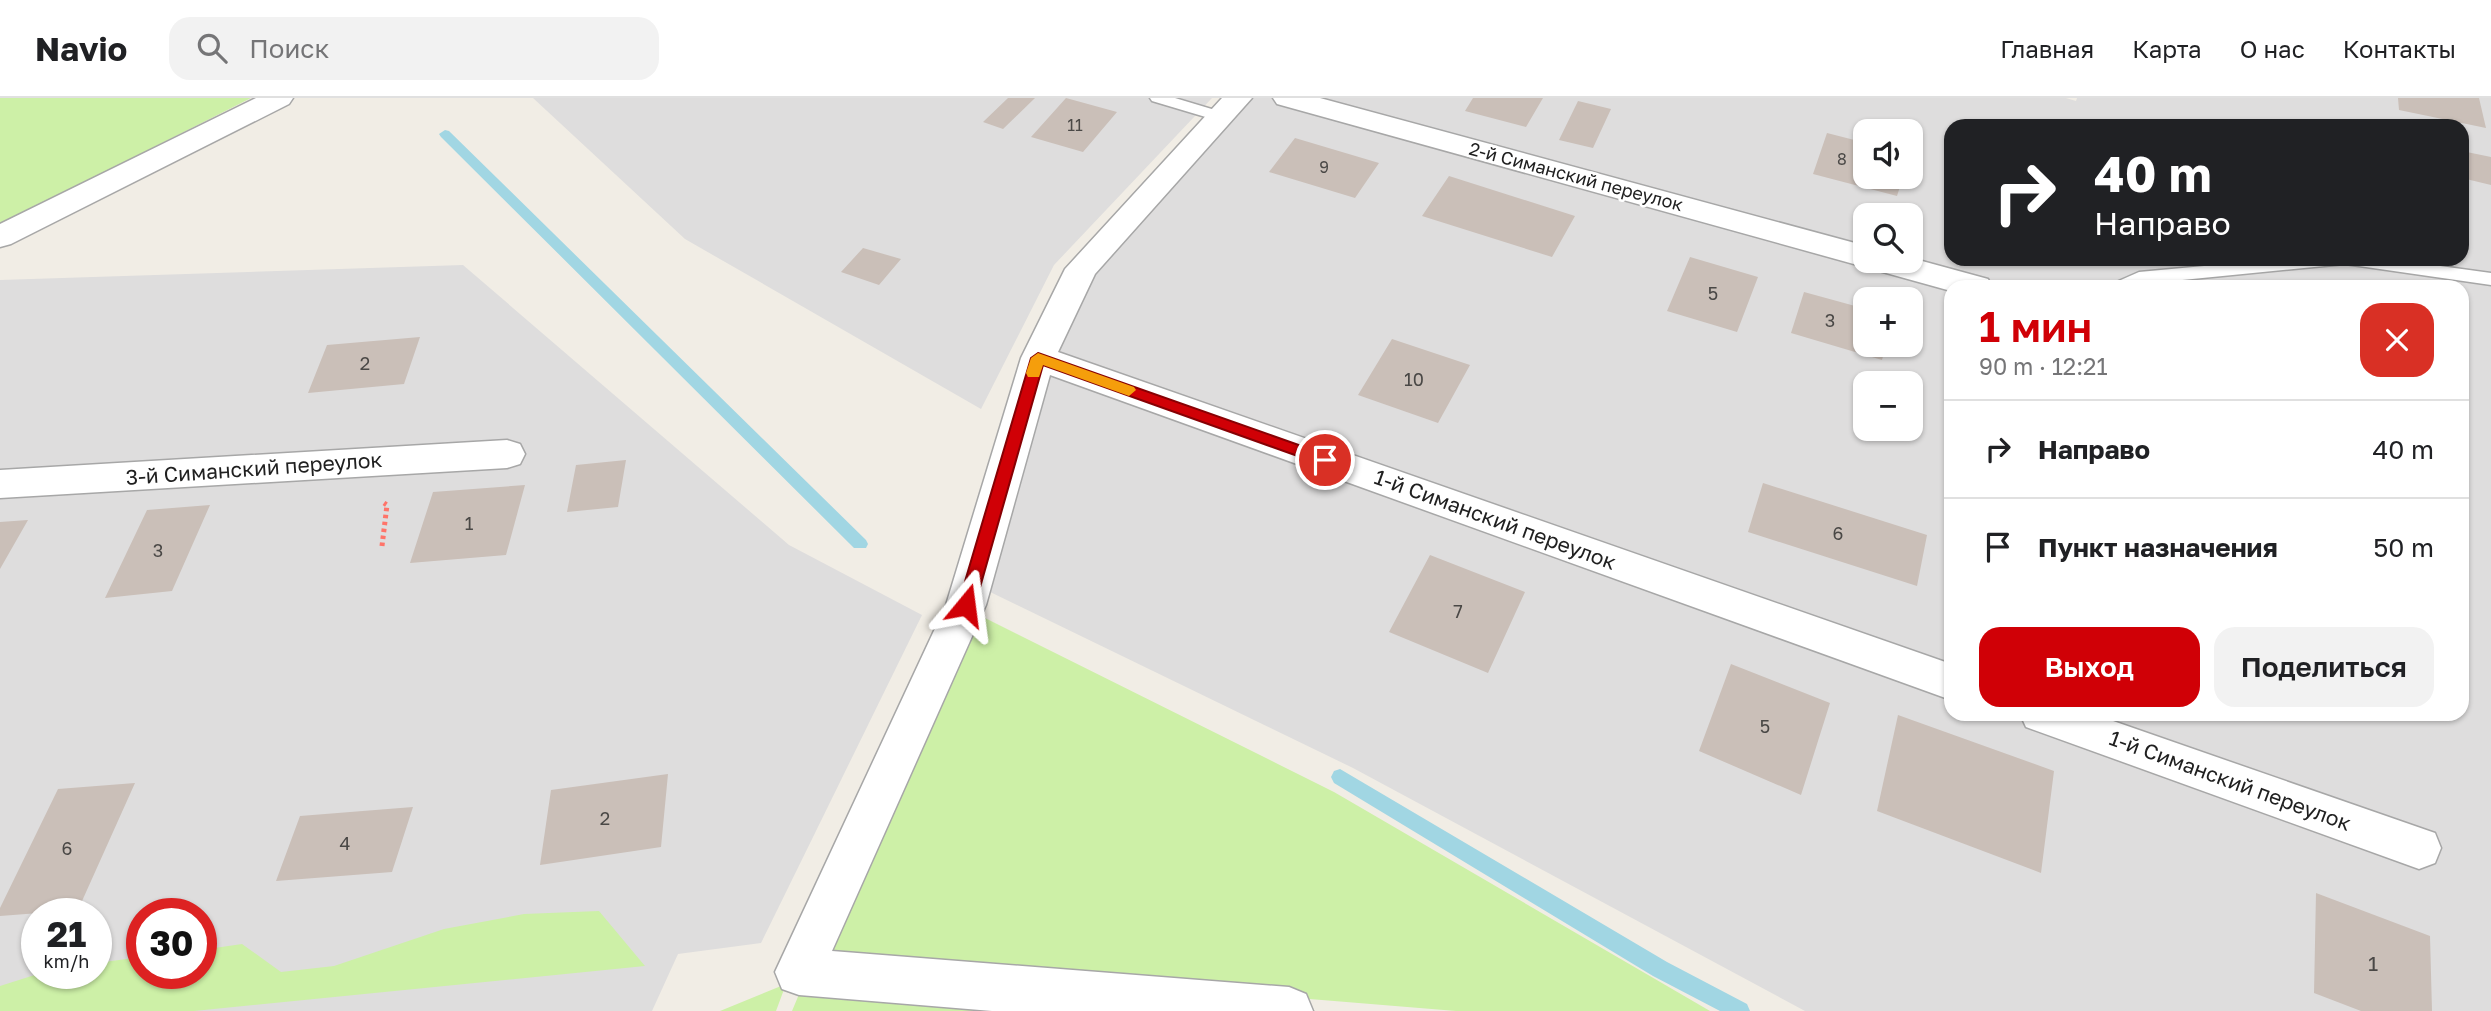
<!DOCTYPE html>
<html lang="ru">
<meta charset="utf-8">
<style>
:root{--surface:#fff;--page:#f2f2f2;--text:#202124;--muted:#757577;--line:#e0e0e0;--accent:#d00006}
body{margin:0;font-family:"Golos Text",sans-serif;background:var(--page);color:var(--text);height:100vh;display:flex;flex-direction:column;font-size:26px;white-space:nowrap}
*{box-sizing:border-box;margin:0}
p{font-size:23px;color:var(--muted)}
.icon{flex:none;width:38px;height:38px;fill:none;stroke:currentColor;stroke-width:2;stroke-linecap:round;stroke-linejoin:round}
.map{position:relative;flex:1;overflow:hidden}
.drawer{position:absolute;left:1944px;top:182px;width:525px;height:441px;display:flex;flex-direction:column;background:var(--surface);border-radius:21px;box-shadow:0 2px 5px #0004}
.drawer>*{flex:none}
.top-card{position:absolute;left:1944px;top:21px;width:525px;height:147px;border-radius:21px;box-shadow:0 2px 5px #0004;background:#202124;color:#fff;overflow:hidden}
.tools{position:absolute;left:1853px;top:21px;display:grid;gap:14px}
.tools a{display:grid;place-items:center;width:70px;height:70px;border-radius:14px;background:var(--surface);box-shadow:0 2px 5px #0004;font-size:35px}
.speed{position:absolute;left:21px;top:800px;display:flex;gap:14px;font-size:35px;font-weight:700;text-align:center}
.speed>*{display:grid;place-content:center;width:91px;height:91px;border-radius:50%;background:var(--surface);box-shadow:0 2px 5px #0004;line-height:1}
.speed small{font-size:18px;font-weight:400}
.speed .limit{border:10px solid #d22;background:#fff;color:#111}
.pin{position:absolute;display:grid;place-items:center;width:60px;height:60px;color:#fff;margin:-30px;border:4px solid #fff;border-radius:50%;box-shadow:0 2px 7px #0007}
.me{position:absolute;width:77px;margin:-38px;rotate:16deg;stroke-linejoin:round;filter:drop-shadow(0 0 5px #0008)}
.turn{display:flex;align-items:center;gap:24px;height:147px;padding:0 35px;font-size:32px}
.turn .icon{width:91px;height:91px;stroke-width:2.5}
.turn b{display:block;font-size:49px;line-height:60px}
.round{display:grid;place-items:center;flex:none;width:74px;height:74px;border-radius:21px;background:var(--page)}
.headline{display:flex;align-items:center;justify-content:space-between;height:119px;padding:0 35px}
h1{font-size:42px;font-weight:600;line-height:52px;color:var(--accent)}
.cta{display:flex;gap:14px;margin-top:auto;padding:14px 35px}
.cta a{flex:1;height:80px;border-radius:21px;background:var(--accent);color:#fff;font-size:28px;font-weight:600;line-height:80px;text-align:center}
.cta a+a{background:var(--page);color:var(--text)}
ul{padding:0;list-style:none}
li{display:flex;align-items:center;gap:21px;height:98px;padding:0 35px;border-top:2px solid var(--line)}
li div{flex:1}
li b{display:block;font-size:26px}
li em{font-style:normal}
header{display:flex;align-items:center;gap:42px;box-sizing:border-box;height:98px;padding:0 35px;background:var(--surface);border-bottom:2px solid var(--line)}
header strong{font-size:33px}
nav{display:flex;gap:38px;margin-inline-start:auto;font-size:24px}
.search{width:490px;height:63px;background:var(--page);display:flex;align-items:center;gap:18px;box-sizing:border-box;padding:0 24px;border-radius:21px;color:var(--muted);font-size:26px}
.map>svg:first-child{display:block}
</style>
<header>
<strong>Navio</strong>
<div class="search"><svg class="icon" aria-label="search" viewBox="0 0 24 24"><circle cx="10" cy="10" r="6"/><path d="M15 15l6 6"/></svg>Поиск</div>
<nav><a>Главная</a><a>Карта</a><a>О нас</a><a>Контакты</a></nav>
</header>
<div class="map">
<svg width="2491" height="913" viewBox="0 0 2491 913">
<rect width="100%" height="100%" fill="#f1ede5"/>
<path fill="#dedddd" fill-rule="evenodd" d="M533 0H1212L1054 167 981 311 685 141Z
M1249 0H2066L2076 3 2077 0H2491V913H1805L1353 670 986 492 1050 255 1093 172ZM1951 28H2462V161H1951ZM1866 33H1911V79H1866ZM1866 117H1911V163H1866ZM1951 189H2462V616H1951ZM1866 201H1911V247H1866ZM1866 285H1911V331H1866Z
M463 167 789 447 922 517 761 845 678 856 652 913H0V182ZM37 816H96V875H37ZM142 816H201V875H142Z"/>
<path fill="#cdf0a7" d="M0 0H251L0 127Z
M977 516 1334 694 1710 913H1456L820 861Z
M599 813 645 868 194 913H0V888L41 875H96V865L142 859V875H201V852L242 846 281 874 334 868 444 831 524 816Z
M805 882 1170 913H792Z
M786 886 776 913H720Z"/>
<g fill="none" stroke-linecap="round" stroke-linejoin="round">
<path fill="#a1d6e3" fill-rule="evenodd" d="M445 32 449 33 866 442 868 446 866 450H854L441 39 439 36Z
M1340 671 1667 864 1747 906 1750 913H1720L1653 878 1334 685 1331 679 1334 673Z"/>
</g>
<path fill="#cabfb8" d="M1008 0H1035L1003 31 983 24Z
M1066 0 1117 14 1083 54 1031 39Z
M1473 0H1543L1526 29 1465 13Z
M2398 0H2479L2486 30 2399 12Z
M1578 3 1611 11 1593 50 1559 42Z
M1827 35 1866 45V79H1903L1897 98 1813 76Z
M1295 40 1379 65 1355 100 1269 74Z
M2462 53 2491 59V87L2462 80Z
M1449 78 1575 118 1552 159 1422 118Z
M863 150 901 161 879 187 841 174Z
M1690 159 1758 179 1737 234 1667 213Z
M1804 194 1866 211V247H1886L1882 262 1791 235Z
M420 239 404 286 308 295 327 247Z
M1392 241 1470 267 1438 325 1358 297Z
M626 362 618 409 567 414 576 367Z
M1763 385 1927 437 1917 488 1748 434Z
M525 387 506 457 410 465 433 394Z
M210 407 172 493 105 500 147 412Z
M28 422 0 471V424Z
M1430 457 1525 494 1488 575 1389 534Z
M1731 566 1830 605 1801 697 1699 653Z
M1898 617 2054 673 2041 775 1877 713Z
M668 676 661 749 540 767 551 692Z
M135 685 78 812 0 818V810L58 691Z
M413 709 392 774 276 783 300 718Z
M2316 795 2430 838 2432 913H2361L2314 895Z"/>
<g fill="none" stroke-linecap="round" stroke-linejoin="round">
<g stroke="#a7a7a7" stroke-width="3">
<path id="lane" d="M1150 0H1175L1225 15 1227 18 1219 23 1152 3Z
M2280 161H2389L2491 175V187L2345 166 2142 186 2135 189H2111L2114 185 2139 174Z"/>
</g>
<g stroke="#a7a7a7" stroke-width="3">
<path id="street" d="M256 0H293L289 6 11 146 0 149V126Z
M1222 0H1252L1095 176 1058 254 1951 566V602L1050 277 986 507 832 853 1289 889 1306 896 1313 913H992L799 897 782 891 775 874 946 507 1021 260 1065 171Z
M1273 0H1320L1866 148V163H1911V160L1988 181 1992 189H1951V193L1277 6Z
M507 342 520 346 525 356 520 366 507 370 0 400V372Z
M2020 616H2093L2435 735 2441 750 2435 765 2419 771 2026 629Z"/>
</g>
<path stroke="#ff7469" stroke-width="5" stroke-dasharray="3.5 3.5" stroke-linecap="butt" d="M382 448 387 407 384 405"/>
<use href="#lane" fill="#fff" fill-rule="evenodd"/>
<use href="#street" fill="#fff" fill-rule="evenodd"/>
</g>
<path fill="#d00006" stroke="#870004" stroke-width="2" d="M1038 255 1330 358 1332 362 1330 366H1320L1043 267 975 507 972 512H961L958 507 1031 260Z"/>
<path fill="#f59e0b" d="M1038 255 1134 289 1136 292 1129 298 1043 267 1039 279H1028L1026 275 1031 260Z"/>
<g text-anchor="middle" stroke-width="5" stroke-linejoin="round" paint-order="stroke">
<g font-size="16" fill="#4a4846">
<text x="1075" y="33">11</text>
<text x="1842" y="67">8</text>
<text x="1324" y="75">9</text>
</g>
<g font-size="18" fill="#202020" stroke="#fff">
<text transform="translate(1576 79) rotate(15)" y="6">2-й Симанский переулок</text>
</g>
<g font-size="18" fill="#4a4846">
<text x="1713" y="202">5</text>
<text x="1830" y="229">3</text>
<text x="365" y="272">2</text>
<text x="1414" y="288">10</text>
<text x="469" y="432">1</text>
<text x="1838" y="442">6</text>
<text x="158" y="459">3</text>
<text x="1458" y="520">7</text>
<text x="1765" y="635">5</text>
<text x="605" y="727">2</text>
<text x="345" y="752">4</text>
<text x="67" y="757">6</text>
</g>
<g font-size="21" fill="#202020" stroke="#fff">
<text transform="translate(254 371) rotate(-4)" y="7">3-й Симанский переулок</text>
<text transform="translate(1495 422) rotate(20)" y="7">1-й Симанский переулок</text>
<text transform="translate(2230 683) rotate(20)" y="7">1-й Симанский переулок</text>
</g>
<g font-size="21" fill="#4a4846">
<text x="2373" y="873">1</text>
</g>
</g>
</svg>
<div class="tools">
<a><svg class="icon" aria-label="sound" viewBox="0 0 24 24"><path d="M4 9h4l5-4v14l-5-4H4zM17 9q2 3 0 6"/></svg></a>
<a><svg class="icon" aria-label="search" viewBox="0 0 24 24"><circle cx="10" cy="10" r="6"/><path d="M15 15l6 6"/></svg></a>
<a>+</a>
<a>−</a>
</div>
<div class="speed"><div>21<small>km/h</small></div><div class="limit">30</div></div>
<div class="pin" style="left:1325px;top:362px;background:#d93025"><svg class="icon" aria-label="arrive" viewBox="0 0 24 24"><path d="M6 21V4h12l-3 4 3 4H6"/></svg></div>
<svg class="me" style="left:966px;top:507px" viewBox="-20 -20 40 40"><path d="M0-17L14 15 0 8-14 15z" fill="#d00006" stroke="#fff" stroke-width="4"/></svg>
<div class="top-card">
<div class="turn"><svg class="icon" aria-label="right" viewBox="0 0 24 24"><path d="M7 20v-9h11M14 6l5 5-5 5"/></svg><div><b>40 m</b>Направо</div></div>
</div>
<section class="drawer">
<div class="headline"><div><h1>1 мин</h1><p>90 m · 12:21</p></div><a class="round" style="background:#d93025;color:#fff"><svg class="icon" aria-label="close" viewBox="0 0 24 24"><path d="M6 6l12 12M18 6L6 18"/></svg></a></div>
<ul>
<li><svg class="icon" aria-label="right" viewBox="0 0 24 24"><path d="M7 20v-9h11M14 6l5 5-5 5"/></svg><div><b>Направо</b></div><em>40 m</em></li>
<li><svg class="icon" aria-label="arrive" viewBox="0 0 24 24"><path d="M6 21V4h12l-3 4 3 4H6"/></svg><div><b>Пункт назначения</b></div><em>50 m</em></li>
</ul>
<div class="cta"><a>Выход</a><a>Поделиться</a></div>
</section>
</div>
